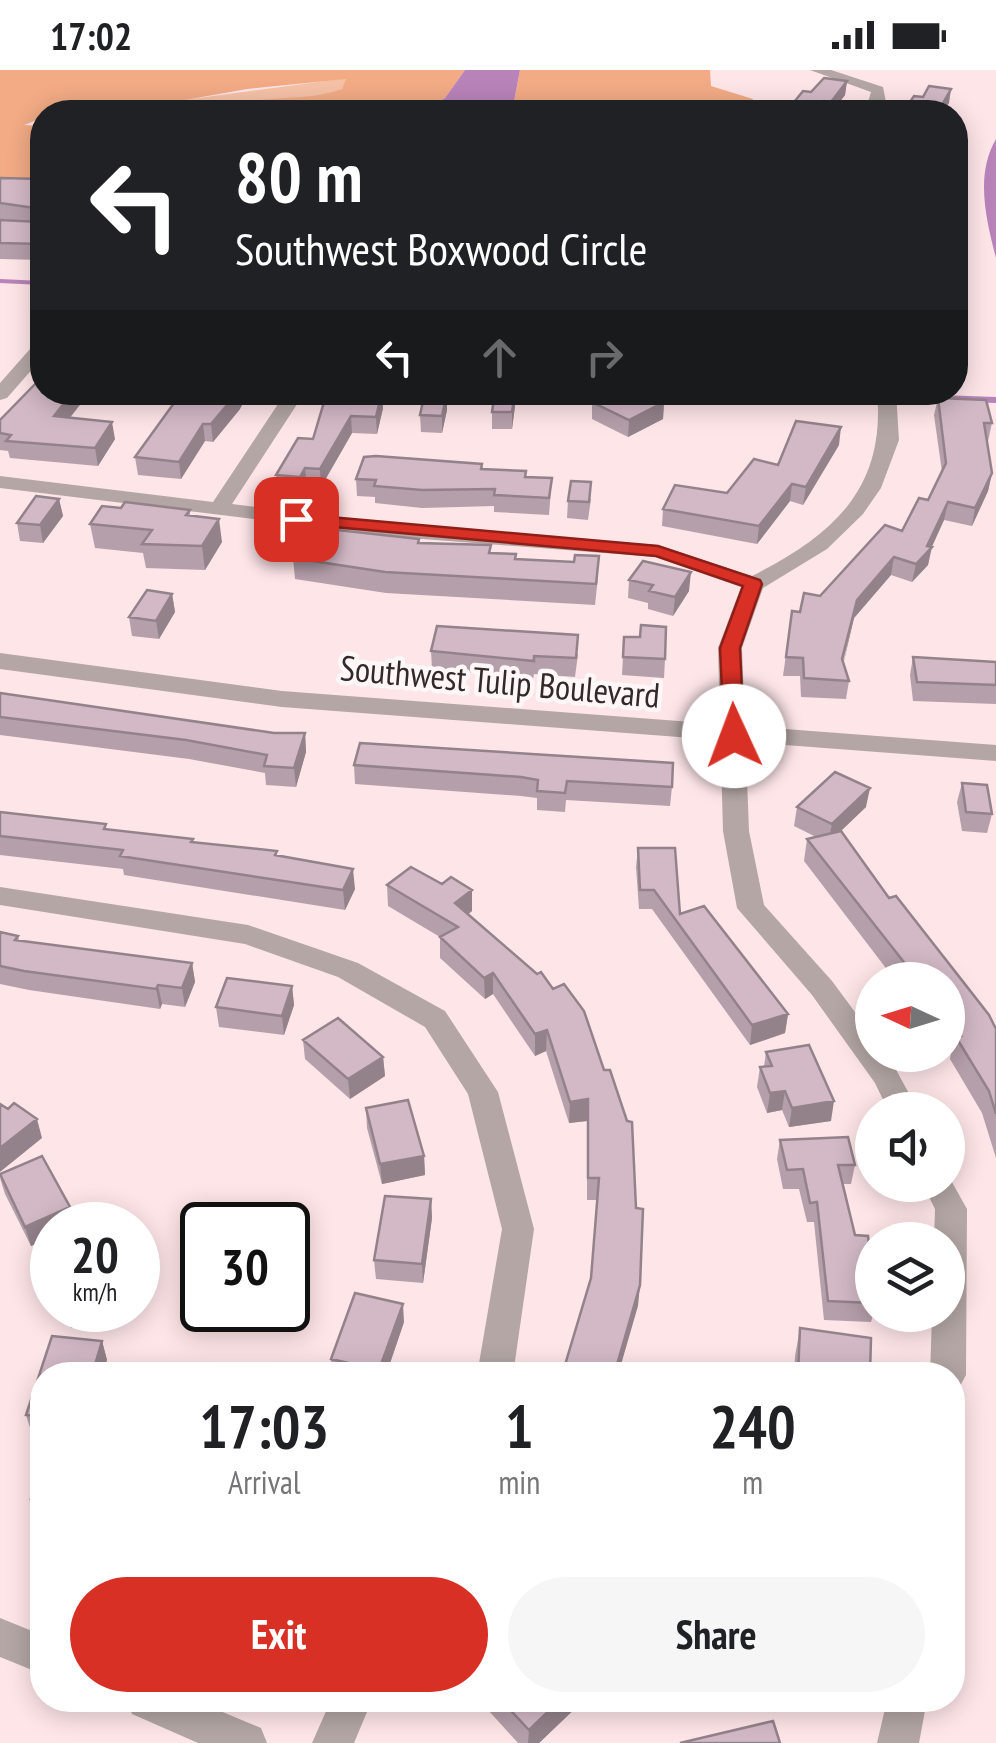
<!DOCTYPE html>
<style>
:root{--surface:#fff;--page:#f6f6f6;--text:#202124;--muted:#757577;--accent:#d93025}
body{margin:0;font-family:"PT Sans Narrow",sans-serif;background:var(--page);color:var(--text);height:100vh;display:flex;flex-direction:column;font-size:38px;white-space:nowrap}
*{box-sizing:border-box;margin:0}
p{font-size:32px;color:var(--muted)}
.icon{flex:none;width:55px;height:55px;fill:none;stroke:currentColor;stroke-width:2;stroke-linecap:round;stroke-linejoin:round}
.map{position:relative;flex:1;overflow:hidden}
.sheet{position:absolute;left:30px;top:1292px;width:935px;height:350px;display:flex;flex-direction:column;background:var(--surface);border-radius:40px;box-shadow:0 5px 25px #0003}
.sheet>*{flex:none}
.guide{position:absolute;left:30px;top:30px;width:938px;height:305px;border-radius:40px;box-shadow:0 5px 25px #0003;background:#202124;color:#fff;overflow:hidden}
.needle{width:65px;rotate:274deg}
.tools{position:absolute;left:855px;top:892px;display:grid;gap:20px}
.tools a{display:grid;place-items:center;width:110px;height:110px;border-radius:50%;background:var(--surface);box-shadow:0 5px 25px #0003;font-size:50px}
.speed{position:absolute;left:30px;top:1132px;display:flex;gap:20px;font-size:50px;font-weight:700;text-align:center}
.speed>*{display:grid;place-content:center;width:130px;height:130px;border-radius:50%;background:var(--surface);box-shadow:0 5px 25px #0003;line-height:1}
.speed small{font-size:25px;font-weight:400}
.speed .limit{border:5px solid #111;border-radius:15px;background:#fff;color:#111}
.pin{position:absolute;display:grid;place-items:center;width:85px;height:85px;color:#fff;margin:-42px;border-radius:20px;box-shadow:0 5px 15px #0006}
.me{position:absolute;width:110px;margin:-55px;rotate:358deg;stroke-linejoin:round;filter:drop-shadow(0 0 8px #0008)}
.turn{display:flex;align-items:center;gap:35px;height:210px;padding:0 40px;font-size:45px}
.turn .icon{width:130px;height:130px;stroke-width:2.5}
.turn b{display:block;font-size:70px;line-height:85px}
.lanes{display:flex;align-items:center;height:95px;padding:0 40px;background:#0003;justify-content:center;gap:50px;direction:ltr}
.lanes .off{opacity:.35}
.eta{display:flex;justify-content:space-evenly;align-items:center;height:170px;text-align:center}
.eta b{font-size:60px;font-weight:700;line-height:70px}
.primary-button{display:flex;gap:20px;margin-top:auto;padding:20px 40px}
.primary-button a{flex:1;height:115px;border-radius:60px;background:var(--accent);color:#fff;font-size:40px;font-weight:700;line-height:115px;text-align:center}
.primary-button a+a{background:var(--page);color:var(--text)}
.status{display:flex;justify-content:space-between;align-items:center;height:70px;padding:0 50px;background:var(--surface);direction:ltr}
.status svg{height:28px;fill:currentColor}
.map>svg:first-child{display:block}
</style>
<div class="status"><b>17:02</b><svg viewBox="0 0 49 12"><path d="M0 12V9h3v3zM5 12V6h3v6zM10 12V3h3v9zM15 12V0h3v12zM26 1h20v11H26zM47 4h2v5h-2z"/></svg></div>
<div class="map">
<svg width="996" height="1673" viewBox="0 0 996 1673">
<rect width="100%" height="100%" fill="#fee5e8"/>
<path fill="#f5c2a7" d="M348 8 342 19 318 27 237 33 216 42H94Z"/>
<path fill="#f2ab85" d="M0 0H465L445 28 422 42H216C255 22 301 34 342 19L346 9 247 19 123 41 42 42V48L24 55 42 56V113L0 112Z
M520 0H710L711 16 753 29 748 42H512Z"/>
<path fill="#b883b9" d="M465 0H520L512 42H422L445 28Z
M996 69V188C986 149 975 105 996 69Z"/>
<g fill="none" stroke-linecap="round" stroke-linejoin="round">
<path stroke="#b883b9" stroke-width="4" d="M0 211 42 213"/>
<path stroke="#b883b9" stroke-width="6" d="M845 322 864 324
M913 327 996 330"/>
<path fill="#b3a6a4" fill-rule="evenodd" d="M810 0H831L883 17 886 32 879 42H865L871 22Z
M30 279H42V288L7 328 0 330V313Z
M286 322H305L232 434 410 456 658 475 752 506C833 465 886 419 877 322H896L899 370 881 418 863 444 827 479 763 518 742 578 749 761 764 835 832 911 872 965V985H888L918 1040H888L875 1013 812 925 737 838 723 761 718 578 741 517 655 487 410 468 0 418V406L213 432Z
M0 817 248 855 358 893 445 941 498 1022 534 1159 513 1305H477L502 1159 468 1024 425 957 338 907 245 874 0 835Z
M948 1105 967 1139 966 1305 960 1316 952 1319V1305H930L932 1245H948V1170H934L935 1139 923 1115H948Z
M0 1548 42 1565V1604L0 1587Z
M126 1630H194L261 1658 267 1673H198L132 1644Z
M331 1630H372L354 1673H312Z
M887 1630H927L919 1673H877Z"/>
<path fill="#b3a6a4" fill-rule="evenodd" d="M0 583 282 621 996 675V691L282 637 0 599Z"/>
</g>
<path fill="#b59faa" d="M847 11 845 25 832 42H786L811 22Z
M0 108 42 109V190L0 189V150L23 151 0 149Z
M42 322H90L70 348 115 369 98 396 10 388 8 381 0 380V350Z
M182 322 240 339 213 372 205 371 181 409 138 405 135 387Z
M382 322 383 338 377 364 352 363 321 417 307 415 301 425 278 422 276 405 313 369Z
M938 328 992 353 988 371 986 370 992 403 988 421 972 456 944 450 931 477 928 495 912 512 891 505 854 548 843 592 849 611 846 629 801 627 800 606H783L792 541 800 542 902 461 928 430 942 402 934 345Z
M592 332H664L663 349 628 367 592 349Z
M515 336 512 359H492V342Z
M447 340 442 363 421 362 420 345Z
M839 375 803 435 790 431 757 474 662 456 663 439 727 423 778 395Z
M482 394 483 399 526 401V407L552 408 549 445 494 442V436L422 438 375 433V427L357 426 356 409Z
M59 429 63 446 43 473 20 471 17 453Z
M591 429 588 450 567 448 568 431Z
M190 440V446L222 472 205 500 146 498 143 483 95 478 90 454Z
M419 469V473L491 483 598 507 595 535 386 523 295 509 293 488Z
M629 510 689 521 673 546 648 539V533L628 528Z
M172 524 175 542 159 569 132 566 129 547Z
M624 567 665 589 664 608 622 605Z
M431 581 578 584 575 607 534 604 533 609 432 599Z
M913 587 996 592V634L913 631 910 605Z
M0 623 274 663H305L306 682 296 717 266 715 265 703 189 689 0 665Z
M354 695 672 717 670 736 566 730 565 742 537 740V728L521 726 355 714Z
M962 713 992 744 987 763 962 761 957 732Z
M797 737H866L841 761 889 828 996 959V1088L982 1043 950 989 951 983 948 978V910H895L804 791 807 769 816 767 794 756Z
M0 742 194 772 277 781V785L355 819 345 840 124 805 123 799 0 785Z
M638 778 680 844 788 944 785 963 750 975 652 839H639L636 797Z
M442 814 472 820V841L468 844 553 919 564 914 638 1236 591 1208 597 1130H587V1051L569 1053 546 981 535 986 493 924 485 929 440 888V867L388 836 387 815Z
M0 862 18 866 19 870 192 893 195 912 185 937 162 934 160 939 29 920 0 914Z
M292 916 294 935 284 965 219 957 216 937Z
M303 970 383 987 385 1006 350 1029 305 989Z
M766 982 831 1051 789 1057 782 1040 767 1043 757 1017 760 997H764Z
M366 1038 424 1086 425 1105 382 1114 367 1058Z
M780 1070 855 1095 851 1114H843L855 1165 872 1204 873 1245 871 1252 824 1250 814 1152H807L799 1119H783L777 1089Z
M0 1108 52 1155V1166L31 1176 5 1124Z
M431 1129 432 1148 423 1213 376 1209 374 1190Z
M404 1252 386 1305H332L331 1289Z
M800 1258 870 1305H794L795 1286Z
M52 1266 102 1271 107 1290 104 1299H110L112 1305H42V1365L32 1364 26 1345Z
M42 1411V1449L37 1447 31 1429Z
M479 1630H584L539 1673H518Z"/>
<path fill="#94828b" d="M847 11 845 25 832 42H830L831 32Z
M951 19 949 33 944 42H938Z
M73 322H90L57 363 54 346Z
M238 322H249L240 339 213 372 211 354Z
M382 322 383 338 377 364 376 347Z
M515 322V336L512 359V342Z
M447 323V340L442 363V346Z
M664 332 663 349 628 367 629 350Z
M351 346 352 363 321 417 320 399Z
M112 352 115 369 98 396 95 378Z
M203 354 205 371 181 409 179 392Z
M841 357 839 375 803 435 806 417Z
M305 398 307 415 301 425 300 407Z
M992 403 988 421 972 456 975 438Z
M792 414 790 431 757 474 759 456Z
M59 429 63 446 43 473 40 455Z
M948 432 944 450 931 479 932 477 928 495 912 512 916 494 927 476Z
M219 449 222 472 205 500 202 476Z
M894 487 891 505 854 548 840 608 857 530Z
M691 502 689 521 673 546 675 527Z
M172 524 175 542 159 569 156 551Z
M305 663 306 682 296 717 294 698Z
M870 718 866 737 828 773 832 754Z
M353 799 355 819 345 840 343 820Z
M472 820V841L456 854 455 833Z
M192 893 195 912 185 937 182 918Z
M493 903V924L485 929 484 908Z
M158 915 162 934 160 939 156 919Z
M292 916 294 935 284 965 282 946Z
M788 944 785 963 750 975 752 955Z
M547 960 546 981 535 986V964Z
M383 987 385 1006 350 1029 348 1009Z
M785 1021 782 1040 767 1043 770 1023Z
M588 1029 587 1051 569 1053 570 1032Z
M834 1031 831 1051 789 1057 792 1038Z
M37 1049 42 1068 0 1102V1078Z
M424 1086 425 1105 382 1114 380 1094Z
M431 1129 432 1148 423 1213 422 1194Z
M70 1137 75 1155H52V1166L31 1176 25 1157Z
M640 1215 638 1236 618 1305H614Z
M403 1234 404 1252 386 1305H380L379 1300Z
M138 1237V1246L71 1258 66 1240H138Z
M102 1271 107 1290 102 1305 94 1298Z
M560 1630H584L539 1673H528L529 1660Z"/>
<path fill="#d3b9c6" stroke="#94828b" stroke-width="2.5" d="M824 8 847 11 831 32 824 31 817 42H786L803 21 811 22Z
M929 16 951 19 938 42H903L914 26 923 27Z
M0 108 42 109V139L0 133Z
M42 141V174L0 173V150L39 152Z
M42 307V322H73L54 346 112 352 95 378 6 371 11 365 0 363V350Z
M182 322H238L211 354H203L179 392 135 387Z
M327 322H382L376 347 351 346 320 399 305 398 300 407 276 405 298 368 313 369Z
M425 322 447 323 442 346 420 345Z
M495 322H515L512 342H492Z
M612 322H643L664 332 629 350 592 332Z
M938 328 986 330 992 353H984L992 403 975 438 948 432 927 476 932 477 916 494 894 487 857 530 842 589 849 611 804 608 803 588 786 587 792 541 800 542 804 523 820 526 885 455 902 461 919 428 928 430 946 393Z
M796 351 841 357 806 417 792 414 759 456 663 439 675 415 727 423 754 389 778 395Z
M376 386 482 394 481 399 526 401 525 407 552 408 549 428 494 425 495 419 422 420 374 416 376 410 356 409 364 387Z
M571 411 591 412 589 432 568 431Z
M36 426 59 429 40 455 17 453Z
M125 432 190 440 186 445 219 449 202 476 142 474 152 460 90 454 102 436 121 438Z
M310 457 419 469 418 473 491 475 489 483 516 484 515 489 574 492 575 485 599 486 596 514 385 502 293 488Z
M643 491 691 502 675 527 649 521 653 515 629 510Z
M147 520 172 524 156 551 129 547Z
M641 555 666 557 665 589 623 587 624 567H640Z
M437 556 578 565 576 588 534 586V591L431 581Z
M913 587 996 592V615L917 612Z
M0 623 274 663H305L294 698 264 696 267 685 186 670 0 647Z
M360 673 673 693 672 717 567 711 565 723 537 721 538 710 521 707 354 695Z
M835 702 870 718 832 754 797 737Z
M962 713 987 715 992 744 966 742Z
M0 742 106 754 104 759 193 769 191 772 277 781 275 785 353 799 343 820 120 786 123 780 0 766Z
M841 761 889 828 896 826 989 945 996 959V1044L989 1021 956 967 961 966 948 948V910H918L807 769Z
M638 778H675L680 844 704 836 788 944 752 955 654 820H640Z
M411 797 442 814 451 807 472 820 455 833 537 904 541 902 553 919 564 914 584 941 604 1000H610L627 1051 632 1052 636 1138 643 1139 640 1215 614 1305H562L591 1208 599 1108H588V1029L570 1032 547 960 535 964 493 903 484 908 440 867 458 857 387 815Z
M0 862 18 866 15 870 192 893 182 918 158 915 156 919 24 901 0 896Z
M227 908 292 916 282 946 216 937Z
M338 948 383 987 348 1009 303 970Z
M809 975 834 1031 792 1038 785 1021 770 1023 760 997 772 996 766 982Z
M408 1030 424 1086 380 1094 366 1038Z
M14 1033 37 1049 0 1078V1034L8 1039Z
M848 1067 855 1095H838L855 1165 868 1166 872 1204V1233L828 1231 817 1132 810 1133 803 1099 787 1100 780 1070Z
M42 1086 70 1137 25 1157 0 1104Z
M385 1126 431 1129 422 1194 374 1190Z
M355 1223 403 1234 379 1300 331 1289Z
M800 1258 871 1268 870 1305H798Z
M52 1266 102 1271 94 1298 110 1299 108 1305H42V1347L26 1345Z
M42 1411V1434L31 1429Z
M501 1630H560L529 1660Z
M773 1651 780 1673H680Z"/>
<path fill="#d93025" stroke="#8d1f18" stroke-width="2.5" d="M296 444 658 476 760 510 762 514 740 578 744 666 734 673 724 666 720 578 743 516 656 486 290 453V446Z"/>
<g text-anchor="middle" stroke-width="9" stroke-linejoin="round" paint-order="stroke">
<g font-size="35" fill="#33282a" stroke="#fef7f8">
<text transform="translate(500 612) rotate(5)" y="12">Southwest Tulip Boulevard</text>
</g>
</g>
</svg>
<div class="tools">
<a><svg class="needle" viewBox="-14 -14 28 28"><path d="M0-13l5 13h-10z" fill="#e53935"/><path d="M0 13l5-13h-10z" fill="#757577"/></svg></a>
<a><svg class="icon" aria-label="sound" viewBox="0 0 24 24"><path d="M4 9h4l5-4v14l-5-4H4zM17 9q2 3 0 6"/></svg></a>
<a><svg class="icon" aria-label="layers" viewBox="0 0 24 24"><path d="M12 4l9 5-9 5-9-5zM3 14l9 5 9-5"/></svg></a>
</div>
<div class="speed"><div>20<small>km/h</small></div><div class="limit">30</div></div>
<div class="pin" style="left:296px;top:449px;background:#d93025"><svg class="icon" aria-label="arrive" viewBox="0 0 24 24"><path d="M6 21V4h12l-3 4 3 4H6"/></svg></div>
<svg class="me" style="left:734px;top:666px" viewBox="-20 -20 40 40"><circle r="19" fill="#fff"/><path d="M0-13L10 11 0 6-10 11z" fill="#d93025"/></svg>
<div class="guide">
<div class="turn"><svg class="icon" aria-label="left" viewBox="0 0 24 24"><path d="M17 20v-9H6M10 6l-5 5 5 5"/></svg><div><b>80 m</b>Southwest Boxwood Circle</div></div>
<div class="lanes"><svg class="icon" aria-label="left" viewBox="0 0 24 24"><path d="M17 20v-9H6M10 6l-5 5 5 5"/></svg><svg class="icon off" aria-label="ahead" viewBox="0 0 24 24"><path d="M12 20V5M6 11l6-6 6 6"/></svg><svg class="icon off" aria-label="right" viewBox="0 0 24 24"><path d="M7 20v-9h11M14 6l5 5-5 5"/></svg></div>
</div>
<section class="sheet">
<div class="eta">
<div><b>17:03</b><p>Arrival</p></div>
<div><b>1</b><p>min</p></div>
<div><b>240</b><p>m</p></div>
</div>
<div class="primary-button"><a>Exit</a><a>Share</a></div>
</section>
</div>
